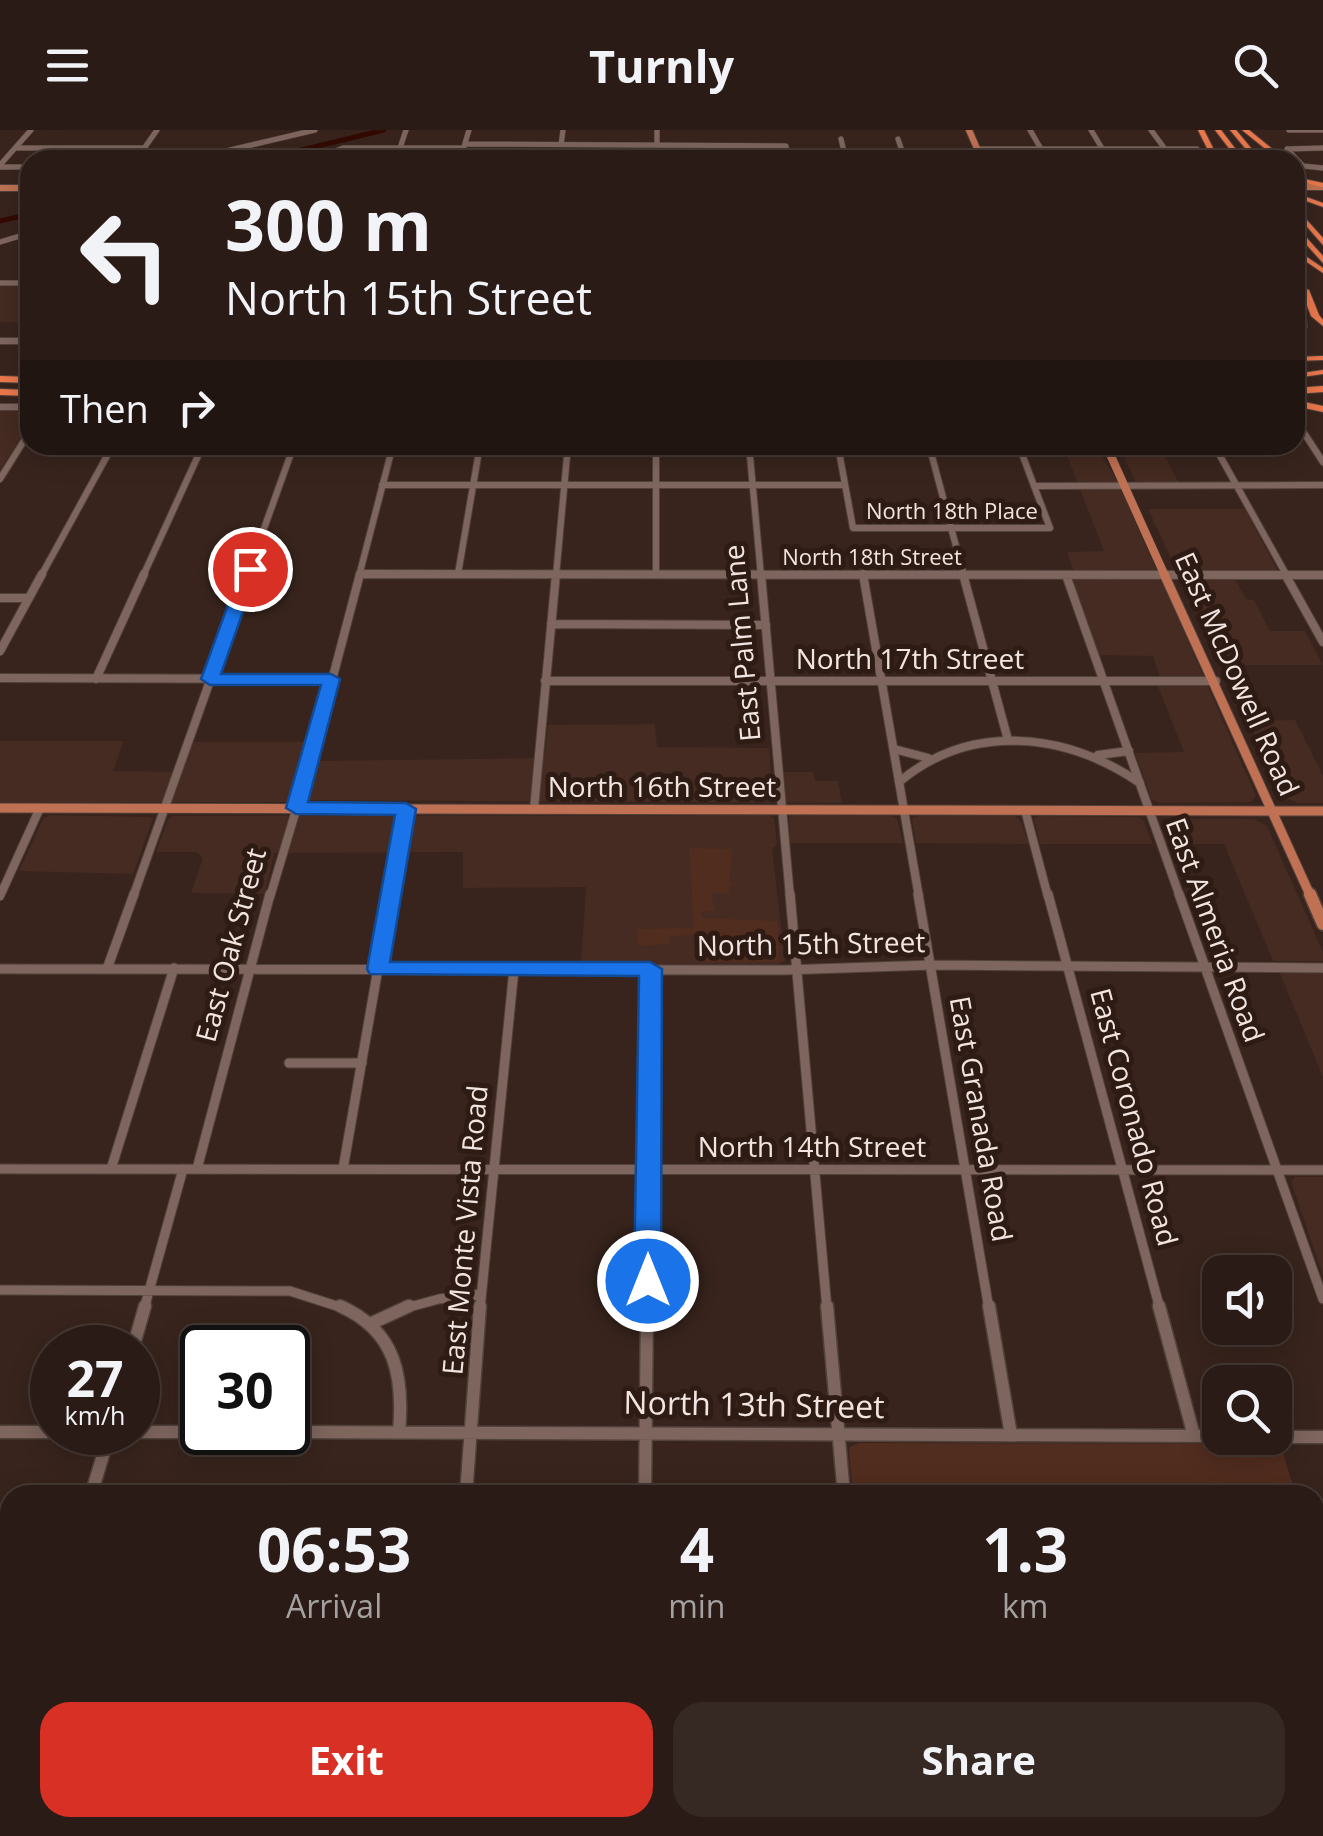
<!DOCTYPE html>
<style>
:root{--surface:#2a1b16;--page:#362823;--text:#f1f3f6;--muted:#a5a1a1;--line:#463935;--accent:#d93025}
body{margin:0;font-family:"Open Sans",sans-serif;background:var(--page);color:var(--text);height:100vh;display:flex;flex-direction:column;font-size:38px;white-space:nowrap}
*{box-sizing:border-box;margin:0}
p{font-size:32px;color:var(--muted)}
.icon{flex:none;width:55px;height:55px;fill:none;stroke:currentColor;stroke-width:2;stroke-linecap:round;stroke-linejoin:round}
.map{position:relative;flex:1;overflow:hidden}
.panel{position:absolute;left:0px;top:1355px;width:1325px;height:352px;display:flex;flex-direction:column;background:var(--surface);border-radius:30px 30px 0 0;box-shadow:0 5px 25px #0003,0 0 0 2px var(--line)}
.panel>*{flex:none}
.top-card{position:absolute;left:20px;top:20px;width:1285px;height:305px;border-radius:30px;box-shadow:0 5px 25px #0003,0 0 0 2px var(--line);background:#2a1b16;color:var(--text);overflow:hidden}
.buttons{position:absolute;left:1202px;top:1125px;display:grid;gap:20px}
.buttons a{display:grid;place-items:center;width:90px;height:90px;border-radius:20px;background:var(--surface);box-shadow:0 5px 25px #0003,0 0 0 2px var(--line);font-size:50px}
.speed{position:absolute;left:30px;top:1195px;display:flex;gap:20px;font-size:50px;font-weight:700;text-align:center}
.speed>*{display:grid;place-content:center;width:130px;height:130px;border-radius:50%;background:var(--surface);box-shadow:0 5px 25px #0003,0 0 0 2px var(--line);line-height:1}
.speed small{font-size:25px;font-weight:400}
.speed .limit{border:5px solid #111;border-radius:15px;background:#fff;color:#111}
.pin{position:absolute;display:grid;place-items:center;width:85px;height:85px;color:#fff;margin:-42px;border:5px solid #fff;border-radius:50%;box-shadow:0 2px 10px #0007}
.me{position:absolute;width:110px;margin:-55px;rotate:0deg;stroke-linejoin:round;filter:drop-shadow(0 0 8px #0008)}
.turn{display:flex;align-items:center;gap:35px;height:210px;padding:0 40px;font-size:45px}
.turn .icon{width:130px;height:130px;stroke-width:2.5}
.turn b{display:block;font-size:70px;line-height:85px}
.then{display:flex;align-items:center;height:95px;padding:0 40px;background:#0003;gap:20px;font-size:38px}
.eta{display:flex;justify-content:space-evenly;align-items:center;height:170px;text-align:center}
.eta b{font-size:60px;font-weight:700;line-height:70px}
.button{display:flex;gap:20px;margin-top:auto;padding:20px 40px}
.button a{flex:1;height:115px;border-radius:30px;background:var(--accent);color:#fff;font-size:40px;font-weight:700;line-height:115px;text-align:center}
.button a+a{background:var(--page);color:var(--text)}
header{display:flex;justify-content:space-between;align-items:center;height:130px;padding:0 40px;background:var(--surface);font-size:45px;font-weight:700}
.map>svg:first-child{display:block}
</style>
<header><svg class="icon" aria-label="menu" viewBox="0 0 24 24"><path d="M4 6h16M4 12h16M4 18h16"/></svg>Turnly<svg class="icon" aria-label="search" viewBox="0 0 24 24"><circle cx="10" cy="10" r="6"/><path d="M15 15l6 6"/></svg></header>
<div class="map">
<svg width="1323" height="1706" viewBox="0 0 1323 1706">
<rect width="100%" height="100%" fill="#38241d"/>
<path fill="#452b21" d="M0 155H30V192H0Z
M0 279H30V293L0 340Z
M1063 315H1095L1118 352 1256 666 1251 672 1160 673 1152 670 1135 623 1184 622 1157 554H1162L1153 526 1099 525 1072 450 1076 447 1067 422 1104 421Z
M1119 315H1159L1179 353H1136Z
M1148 379H1245L1279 443 1232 444 1246 469 1254 470 1270 501H1305L1323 535H1220Z
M1295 590 1323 646V673H1298L1288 669 1248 591Z
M655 594 657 617 769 618 771 642H813L815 651H838L842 673 308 670 317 631 544 628 548 595Z
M0 611H124L113 641 181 642 192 612H309L291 672H0Z
M50 685 149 687 153 689 133 744 19 741 43 689Z
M769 685 774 688 777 715 772 718 785 831 778 835 581 834 586 757 463 758V722L274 723 265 764 191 763 203 728 197 722H156L168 690 173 686Z
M795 685 892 686 897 689 903 713H790L789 687Z
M918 686H1015L1020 690 1029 714 916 713 912 688Z
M1040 686 1137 687 1143 690 1153 714H1040L1034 688Z
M1167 689H1254L1267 696 1323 822V831H1273L1224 714H1166L1161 694Z
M1279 841 1323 844V947Z
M1295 1047H1323V1145L1291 1052Z
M0 1458H10V1698H121L119 1706H0Z"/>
<path fill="#512d1f" d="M689 718 732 719 729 751 737 755H729V763H711L715 780 701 782V788L778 791 779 832H704L705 802 670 807V814L638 816V799L694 798Z
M859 1313 1280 1314 1296 1365H853L849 1322 850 1317Z
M1315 1427 1323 1452V1638H1315Z"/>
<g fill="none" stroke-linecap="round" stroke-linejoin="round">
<path stroke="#320a00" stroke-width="5" d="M260 30 384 0
M0 91 30 84"/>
<g stroke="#51413b" stroke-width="6">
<path id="minor-far4" d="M657 0V30
M1030 0 1041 19
M1091 0 1109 30
M1151 0 1165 19
M1289 0H1323
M841 9 846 30
M898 9 905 30
M465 14 786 16 788 30
M15 18H144
M977 19H1197
M1287 19 1303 36 1323 38
M1287 19 1323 18
M788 29 909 30
M136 30 157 0
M188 30 315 0
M331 30 335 21 343 18H464
M396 30 406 0
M460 30 469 0
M559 30 563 0
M0 35 31 0
M0 37H30
M0 112 30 103
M0 153H30"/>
</g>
<g stroke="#51413b" stroke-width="8">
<path id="minor-far3" d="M0 211H30
M0 277H30
M1295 289 1323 332
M749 315 761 446
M929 315 964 446
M1214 315 1287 446
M656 316V444
M838 316H1019L1050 398H853Z
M0 349 30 301
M382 355H845
M1034 356 1323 355
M360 444 1323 445
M458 444 480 315
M41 446 113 315
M143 446 203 315
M247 446 294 315
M359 446 393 315
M556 446 568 315"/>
</g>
<g stroke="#51413b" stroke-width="10">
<path id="minor-far2" d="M360 444 1323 445
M761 444 790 767
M863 444 919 767
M963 444 1008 610
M1285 444 1323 512
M1066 445 1180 767
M0 468H29
M551 494 766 495
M0 521 42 444
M0 548 331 549
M96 549 144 444
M545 551H1216
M894 619 928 628
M1098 625 1129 621
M899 652C971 592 1065 602 1140 653
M534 679 556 444
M1025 680 1048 767
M0 766 40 678
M133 767 248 444
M270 767 311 630 360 444
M391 767 406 679"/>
</g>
<g stroke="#51413b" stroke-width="11">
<path id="minor-far1" d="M790 764 827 1179
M918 764 989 1179
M1048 764 1160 1179
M1179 764 1323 1169
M0 839 784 840 932 835 1323 838
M107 839 134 764
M289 933H362
M0 1039 1323 1040
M111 1039 174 838
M197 1039 270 764
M343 1039 391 764
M0 1160 290 1161 346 1179
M144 1179 183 1039
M402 1179 439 1169 481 1164
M480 1179 514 839
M647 1179 650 839"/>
</g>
<g stroke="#51413b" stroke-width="15">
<path id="minor" d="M340 1176C396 1201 404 1246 399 1302
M827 1176 844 1365
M989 1176 1011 1305
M1159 1176 1194 1306
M372 1193 409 1176
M133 1218 145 1176
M0 1302H52
M138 1302H202
M288 1302 1220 1306
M1275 1307H1323
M91 1365 110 1302
M466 1365 480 1176
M645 1365 647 1176
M0 1458H10
M0 1644 10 1637
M1315 1654H1323
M0 1670 10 1672
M874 1698V1706
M1301 1698 1303 1706
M3 1706 10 1689
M433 1706 434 1698"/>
</g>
<g stroke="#51413b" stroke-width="8">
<path id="major-far3" d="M969 0 982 30
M1295 57H1323
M0 58H30"/>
</g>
<g stroke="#51413b" stroke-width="9">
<path id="major-far2" d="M1106 315 1165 446"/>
</g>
<g stroke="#51413b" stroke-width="11">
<path id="major-far1" d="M1164 444 1311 767
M0 678 1323 681"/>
</g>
<g stroke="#51413b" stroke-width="15">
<path id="major" d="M1310 764 1323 794"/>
</g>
<g stroke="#51413b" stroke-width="2">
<path id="highway" d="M1198 0H1204L1219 30H1213Z
M1215 0H1221L1244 30H1238Z
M1230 0H1236L1261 30H1255Z
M1242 0H1249L1286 30H1279Z
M1295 47 1323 53V57L1295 51Z
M1295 63 1323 73V77L1295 67Z
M1295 77 1323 108V115L1295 83Z
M1295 95 1323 126V133L1295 102Z
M1295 119 1323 138V143L1295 124Z
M1295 133 1300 135 1302 158 1309 160 1319 185 1323 190V196L1311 186 1303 165 1307 197 1295 210V202L1299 197Z
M1323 226V230L1295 231V227Z
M1323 240V244L1295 248V244Z
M0 246 30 247V253L0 252Z
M1323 256V262L1295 264V258Z
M0 259 30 260V266L0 265Z
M1295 270 1323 276V282L1295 276Z"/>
</g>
<use href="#minor-far4" stroke="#7e665e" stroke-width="5"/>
<use href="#minor-far3" stroke="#7e665e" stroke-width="6"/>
<use href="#minor-far2" stroke="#7e665e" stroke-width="8"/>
<use href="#minor-far1" stroke="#7e665e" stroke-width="9"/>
<use href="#minor" stroke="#7e665e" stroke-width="12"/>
<use href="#major-far3" stroke="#c07153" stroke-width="6"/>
<use href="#major-far2" stroke="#c07153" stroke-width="8"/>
<use href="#major-far1" stroke="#c07153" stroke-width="9"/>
<use href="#major" stroke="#c07153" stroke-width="12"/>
<use href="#highway" fill="#ec784c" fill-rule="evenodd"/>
</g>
<path fill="#1a73e8" stroke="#114b97" stroke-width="2.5" d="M250 434 258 439 221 544H331L340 549 308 672 406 673 416 679 390 832H650L662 839 661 1151 657 1159 648 1162 638 1159 634 1151 639 846 370 844 367 839 395 685 296 684 286 678 321 555H210L201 549 241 439Z"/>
<g text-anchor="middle" stroke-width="10" stroke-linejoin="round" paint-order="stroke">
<g font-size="22" fill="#f2e4e0" stroke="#2d1b14">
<text x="952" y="389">North 18th Place</text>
<text x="872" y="435">North 18th Street</text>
</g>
<g font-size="28" fill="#f2e4e0" stroke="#2d1b14">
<text transform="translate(742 513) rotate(-95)" y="10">East Palm Lane</text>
<text x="910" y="539">North 17th Street</text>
<text transform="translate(1237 544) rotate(66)" y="10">East McDowell Road</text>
<text x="662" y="667">North 16th Street</text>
<text transform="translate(1215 800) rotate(70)" y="10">East Almeria Road</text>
<text transform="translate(811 814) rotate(-1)" y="10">North 15th Street</text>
<text transform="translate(231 815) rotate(-75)" y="10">East Oak Street</text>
<text transform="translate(1134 987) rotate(75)" y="10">East Coronado Road</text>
<text transform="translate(981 989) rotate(80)" y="10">East Granada Road</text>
<text x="812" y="1027">North 14th Street</text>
<text transform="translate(465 1100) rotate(-85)" y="10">East Monte Vista Road</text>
</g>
<g font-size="32" fill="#f2e4e0" stroke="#2d1b14">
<text transform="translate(754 1275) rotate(1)" y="11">North 13th Street</text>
</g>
</g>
</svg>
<div class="buttons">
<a><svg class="icon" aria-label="sound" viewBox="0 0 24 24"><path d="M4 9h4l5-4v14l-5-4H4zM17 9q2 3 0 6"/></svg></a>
<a><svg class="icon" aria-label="search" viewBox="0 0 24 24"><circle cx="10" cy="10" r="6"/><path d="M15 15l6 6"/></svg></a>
</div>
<div class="speed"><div>27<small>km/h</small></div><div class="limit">30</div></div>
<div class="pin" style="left:250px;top:439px;background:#d93025"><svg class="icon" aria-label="arrive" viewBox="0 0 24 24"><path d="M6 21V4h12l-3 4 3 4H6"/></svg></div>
<svg class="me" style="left:648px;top:1151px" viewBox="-20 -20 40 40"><circle r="17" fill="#1a73e8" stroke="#fff" stroke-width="3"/><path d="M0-11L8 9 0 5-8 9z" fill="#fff"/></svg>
<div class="top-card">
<div class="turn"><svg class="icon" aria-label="left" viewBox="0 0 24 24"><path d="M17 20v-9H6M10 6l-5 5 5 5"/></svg><div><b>300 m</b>North 15th Street</div></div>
<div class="then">Then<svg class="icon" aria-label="right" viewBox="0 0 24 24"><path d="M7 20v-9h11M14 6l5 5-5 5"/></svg></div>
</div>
<section class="panel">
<div class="eta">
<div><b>06:53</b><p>Arrival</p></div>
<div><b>4</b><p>min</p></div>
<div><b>1.3</b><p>km</p></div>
</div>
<div class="button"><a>Exit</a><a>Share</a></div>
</section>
</div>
